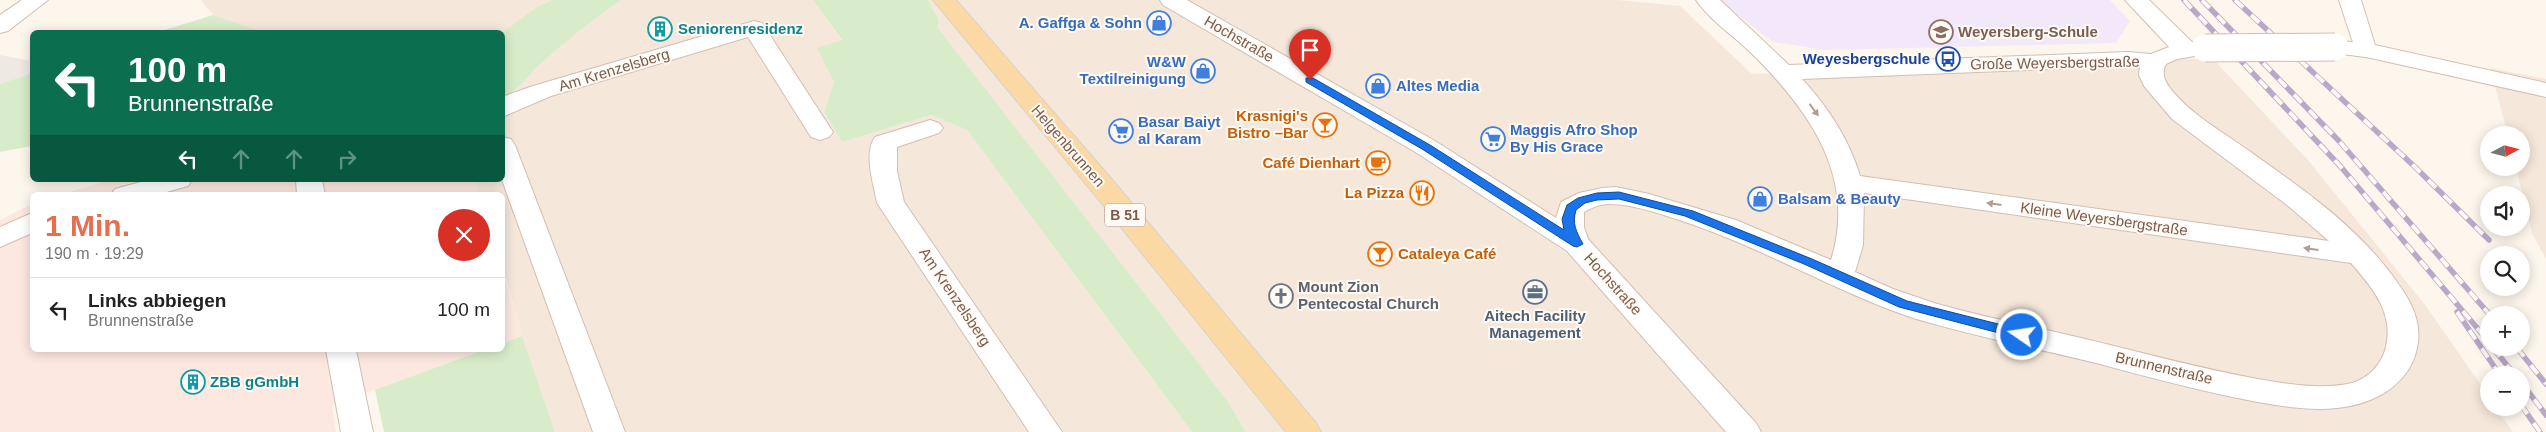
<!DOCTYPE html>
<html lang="de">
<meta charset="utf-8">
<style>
:root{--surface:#fff;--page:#f2f2f2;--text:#222;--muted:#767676;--line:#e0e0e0;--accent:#e76f51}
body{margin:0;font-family:Arial,sans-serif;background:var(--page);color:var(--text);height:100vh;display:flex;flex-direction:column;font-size:19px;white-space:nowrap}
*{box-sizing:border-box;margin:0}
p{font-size:16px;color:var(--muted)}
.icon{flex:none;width:28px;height:28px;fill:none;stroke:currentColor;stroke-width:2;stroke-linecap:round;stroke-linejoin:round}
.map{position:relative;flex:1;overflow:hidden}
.drawer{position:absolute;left:30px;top:192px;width:475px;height:160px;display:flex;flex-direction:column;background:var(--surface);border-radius:8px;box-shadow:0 2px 12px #0003}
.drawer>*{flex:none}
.banner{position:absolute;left:30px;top:30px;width:475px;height:152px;border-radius:8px;box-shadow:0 2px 12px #0003;background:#0b6e4f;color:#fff;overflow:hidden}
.needle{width:32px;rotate:83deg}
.tools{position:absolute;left:2480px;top:126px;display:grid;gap:10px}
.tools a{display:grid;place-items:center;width:50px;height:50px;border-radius:50%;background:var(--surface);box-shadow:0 2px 12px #0003;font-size:25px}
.pin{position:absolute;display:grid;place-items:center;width:42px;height:42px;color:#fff;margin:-51px -21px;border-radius:50% 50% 50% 0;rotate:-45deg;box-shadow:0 0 5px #0007}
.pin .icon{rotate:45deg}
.me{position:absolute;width:55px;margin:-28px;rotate:283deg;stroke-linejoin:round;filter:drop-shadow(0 0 4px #0008)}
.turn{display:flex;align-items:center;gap:18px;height:105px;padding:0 15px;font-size:22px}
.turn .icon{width:65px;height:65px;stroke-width:2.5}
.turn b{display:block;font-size:35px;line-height:42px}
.lanes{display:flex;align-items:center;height:48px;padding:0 15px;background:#0003;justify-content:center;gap:25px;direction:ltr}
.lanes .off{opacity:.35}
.round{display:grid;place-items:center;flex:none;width:52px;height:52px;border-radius:26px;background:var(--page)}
.headline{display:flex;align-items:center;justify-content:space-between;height:85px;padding:0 15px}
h1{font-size:30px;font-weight:700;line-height:38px;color:var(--accent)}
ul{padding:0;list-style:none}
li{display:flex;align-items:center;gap:15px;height:65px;padding:0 15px;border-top:1px solid var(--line)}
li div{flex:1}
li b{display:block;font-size:19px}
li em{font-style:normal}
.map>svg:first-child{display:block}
</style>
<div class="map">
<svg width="2546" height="432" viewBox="0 0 2546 432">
<rect width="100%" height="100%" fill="#fdf6ec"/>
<path fill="#f5e8da" d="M201 0H552L537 7 503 33 263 32 213 15Z
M621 0H813L842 41 817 48 834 82 824 112 842 142 931 115 967 130 1192 432H555L522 336 503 268 502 195H479L474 180H502L503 98 512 95 528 75 582 26Z
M928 0H1618L1680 6 1752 74 2212 58 2308 160 2426 306 2489 397V408H2496L2513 432H1246L1228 402 1187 348 936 27 939 20Z
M2490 68 2546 79V259L2532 233 2516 168H2521V135H2508Z"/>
<path fill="#fde8e0" d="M110 180H474L479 195H59Z
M32 204V350H483L332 406 336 432H0V220Z
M502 268 522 336 503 343H502Z"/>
<path fill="#efe9e4" d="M0 55 32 61V73L0 84Z"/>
<path fill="#f3e8fa" d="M1719 0H2110L2130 21 2116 43 1825 50 1773 42Z"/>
<path fill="#d8ecc9" d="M552 0H621C592 20 566 41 539 65 527 76 518 92 503 98L502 33 537 7Z
M813 0H928L939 20 937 27 1187 348 1228 402 1246 432H1192L967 130 931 115 842 142 824 112 834 82 817 48 842 40Z
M213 15 263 32H158Z
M32 73V146L0 152V84Z
M522 336 555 432H384L375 390 483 350H502L503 343Z"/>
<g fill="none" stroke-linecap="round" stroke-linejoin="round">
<g stroke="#d1beb0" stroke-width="2">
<path id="street" d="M22 0H48L8 31 0 33V15Z
M1160 0H1187L1435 141 1556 218 1561 202 1579 193 1602 188 1616 187 1649 194 1736 220 1831 260C1858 175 1806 106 1748 50 1731 34 1709 19 1696 0H1720L1789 65 2128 52 2151 54 2169 47 2125 0H2149L2192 42 2205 41 2213 43 2217 48 2213 53 2177 59 2166 64C2160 75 2167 85 2174 93 2194 116 2221 131 2245 148 2300 187 2358 226 2397 282 2410 300 2421 319 2418 343 2412 384 2375 404 2337 408 2309 411 2280 406 2252 401 2200 391 2148 377 2096 363 2035 348 1973 336 1913 318 1833 291 1760 246 1679 220 1657 213 1632 204 1609 204 1599 204 1592 208 1584 212V227L1588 239 1756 423 1761 432H1726L1567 251 1417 153 1163 5ZM2128 66 2140 67 2139 75 2144 86 2172 119 2287 205 2329 241 1860 176C1849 139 1828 107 1802 79ZM1864 193 2351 263C2372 287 2394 313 2386 346 2383 363 2369 378 2352 383 2322 390 2287 384 2258 379 2198 368 2140 352 2081 338 2032 326 1982 317 1934 303L1893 289 1855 272 1863 245Z
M754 21 762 23 833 132 829 137 820 140 811 137 748 37 551 96 502 117V97L533 86Z
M2335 40 2373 45 2377 50 2373 55 2365 57 2327 52 2323 47 2327 42Z
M930 120 939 123 943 128 939 133 897 147V171L904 202 1062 432H1029L877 203C874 185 863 154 875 137Z
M502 137 511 139 515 145 625 432H593L502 180Z
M148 180H192L188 186 156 195H111L115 189Z
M296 180H322L325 195H297Z
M32 213V233L0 247V227Z
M326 350H356L373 432H341Z"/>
</g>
<g stroke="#d6c0b0" stroke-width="2">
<path id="secondary" d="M2339 0H2361L2375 45 2546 83V97L2357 55Z"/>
</g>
<g stroke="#dad1cd" stroke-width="2">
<path id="primary" d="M933 0H956L1115 183 1316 423 1321 432H1286L1095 195Z"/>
</g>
<use href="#street" fill="#fff" fill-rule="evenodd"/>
<use href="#secondary" fill="#fff" fill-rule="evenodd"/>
<use href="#primary" fill="#fbd9a5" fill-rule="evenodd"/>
<g stroke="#b9a8c9" stroke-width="5.5">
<path id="rail" d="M2184 0 2341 167 2489 342
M2202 0 2339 141 2490 315
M2235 0 2415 167 2489 240
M2457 312 2500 375
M2493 348 2515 375
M2517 348 2546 384
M2521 382 2546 415
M2521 405 2540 432"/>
</g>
<use href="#rail" stroke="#fffaf3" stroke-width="4" stroke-dasharray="11" stroke-linecap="butt"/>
<g stroke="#d1beb0" stroke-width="29" stroke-linecap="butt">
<path id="street-bridge" d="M2205 48 2335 47"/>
</g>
<use href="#street-bridge" stroke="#fff" stroke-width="27"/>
</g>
<defs><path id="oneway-solid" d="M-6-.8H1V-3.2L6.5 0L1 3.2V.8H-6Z" transform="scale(1.25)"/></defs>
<g fill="#af9d94">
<use href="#oneway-solid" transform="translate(1814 110) rotate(54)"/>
<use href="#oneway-solid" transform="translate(1994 204) rotate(-172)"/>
<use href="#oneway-solid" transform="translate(2311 249) rotate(-172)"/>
</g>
<path fill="#1a73e8" stroke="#114b97" d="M1306 78H1313L1430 145 1564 230 1562 219 1567 205 1578 198 1597 193 1619 192 1693 211 1812 259 1907 301 2022 330 2029 335 2022 339 1899 307 1804 264 1685 216 1619 199 1597 200 1585 203 1576 210C1572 224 1576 231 1583 244L1577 247 1573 246 1422 149 1306 82Z"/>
<defs>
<g id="shop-ring" transform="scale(1.25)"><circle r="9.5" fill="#fffaf3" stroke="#3f7fe0" stroke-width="1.5"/><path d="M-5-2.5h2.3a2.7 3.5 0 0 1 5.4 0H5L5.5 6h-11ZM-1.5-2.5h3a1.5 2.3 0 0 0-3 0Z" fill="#3f7fe0"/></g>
<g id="building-ring" transform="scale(1.25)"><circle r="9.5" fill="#fffaf3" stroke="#0f9aa8" stroke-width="1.5"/><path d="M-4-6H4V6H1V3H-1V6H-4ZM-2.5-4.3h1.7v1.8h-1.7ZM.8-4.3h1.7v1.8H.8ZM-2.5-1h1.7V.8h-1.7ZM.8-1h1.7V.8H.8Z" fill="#0f9aa8"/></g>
<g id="school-ring" transform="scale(1.25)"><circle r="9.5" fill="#fffaf3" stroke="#8d6e63" stroke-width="1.5"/><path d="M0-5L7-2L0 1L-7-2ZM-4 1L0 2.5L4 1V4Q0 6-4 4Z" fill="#8d6e63"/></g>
<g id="bus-ring" transform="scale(1.25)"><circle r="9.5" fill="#fffaf3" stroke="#1a4fb4" stroke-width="1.5"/><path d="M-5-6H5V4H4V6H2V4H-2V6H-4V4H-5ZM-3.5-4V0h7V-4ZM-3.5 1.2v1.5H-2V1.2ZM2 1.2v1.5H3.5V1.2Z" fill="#1a4fb4"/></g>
<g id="bar-ring" transform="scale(1.25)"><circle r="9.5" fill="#fffaf3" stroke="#e8710a" stroke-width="1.5"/><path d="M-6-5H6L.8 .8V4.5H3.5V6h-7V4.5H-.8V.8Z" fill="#e8710a"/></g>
<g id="supermarket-ring" transform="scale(1.25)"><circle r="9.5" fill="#fffaf3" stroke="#3f7fe0" stroke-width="1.5"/><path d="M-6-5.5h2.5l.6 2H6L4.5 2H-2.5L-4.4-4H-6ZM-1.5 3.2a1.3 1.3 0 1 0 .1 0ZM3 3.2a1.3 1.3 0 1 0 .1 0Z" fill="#3f7fe0"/></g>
<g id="cafe-ring" transform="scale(1.25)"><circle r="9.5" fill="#fffaf3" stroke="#e8710a" stroke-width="1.5"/><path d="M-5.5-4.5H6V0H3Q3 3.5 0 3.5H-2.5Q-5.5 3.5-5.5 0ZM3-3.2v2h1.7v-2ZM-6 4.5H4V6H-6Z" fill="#e8710a"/></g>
<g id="restaurant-ring" transform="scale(1.25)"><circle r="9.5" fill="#fffaf3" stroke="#e8710a" stroke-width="1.5"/><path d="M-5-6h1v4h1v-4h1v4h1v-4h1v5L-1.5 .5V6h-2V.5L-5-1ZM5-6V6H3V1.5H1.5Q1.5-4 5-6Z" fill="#e8710a"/></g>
<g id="office-ring" transform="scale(1.25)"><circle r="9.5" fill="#fffaf3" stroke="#5c6f8a" stroke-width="1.5"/><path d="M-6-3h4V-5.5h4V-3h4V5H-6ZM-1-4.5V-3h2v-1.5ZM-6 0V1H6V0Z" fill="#5c6f8a"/></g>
<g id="church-ring" transform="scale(1.25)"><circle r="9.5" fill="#fffaf3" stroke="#6b7280" stroke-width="1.5"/><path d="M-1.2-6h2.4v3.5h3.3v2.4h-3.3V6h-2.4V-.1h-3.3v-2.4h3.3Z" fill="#6b7280"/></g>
</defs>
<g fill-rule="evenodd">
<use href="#shop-ring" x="1159" y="23"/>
<use href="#building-ring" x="660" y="29"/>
<use href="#school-ring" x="1941" y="32"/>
<use href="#bus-ring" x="1948" y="59"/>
<use href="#shop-ring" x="1203" y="71"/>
<use href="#shop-ring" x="1378" y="86"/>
<use href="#bar-ring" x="1325" y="125"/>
<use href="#supermarket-ring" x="1121" y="131"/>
<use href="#supermarket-ring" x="1493" y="139"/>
<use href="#cafe-ring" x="1378" y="163"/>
<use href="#restaurant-ring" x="1422" y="193"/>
<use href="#shop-ring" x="1760" y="199"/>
<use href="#bar-ring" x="1380" y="254"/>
<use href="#office-ring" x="1535" y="292"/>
<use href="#church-ring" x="1281" y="296"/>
<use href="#building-ring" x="193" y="382"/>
</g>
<g text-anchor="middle" stroke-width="4" stroke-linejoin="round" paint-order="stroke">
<rect fill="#fffaf3" stroke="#a28b7f" stroke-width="1" x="1105" y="203.5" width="40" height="23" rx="4"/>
<g font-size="14" font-weight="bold" fill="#7a5c4d">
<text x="1125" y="220">B 51</text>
</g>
<g font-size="15" font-weight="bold" fill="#366cbe" stroke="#fffaf3" text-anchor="start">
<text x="1142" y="28" text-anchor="end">A. Gaffga &amp; Sohn</text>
<text x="1186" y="67" text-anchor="end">W&amp;W<tspan x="1186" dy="17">Textilreinigung</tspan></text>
<text x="1396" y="91">Altes Media</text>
<text x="1138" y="127">Basar Baiyt<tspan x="1138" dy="17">al Karam</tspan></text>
<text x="1510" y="135">Maggis Afro Shop<tspan x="1510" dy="17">By His Grace</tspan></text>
<text x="1778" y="204">Balsam &amp; Beauty</text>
</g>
<g font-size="15" font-weight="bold" fill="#0d838f" stroke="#fffaf3" text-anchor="start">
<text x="678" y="34">Seniorenresidenz</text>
<text x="210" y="387">ZBB gGmbH</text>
</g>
<g font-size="15" font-weight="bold" fill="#785e54" stroke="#fffaf3" text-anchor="start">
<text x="1958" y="37">Weyersberg-Schule</text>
</g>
<g font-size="15" fill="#7a5c4d" stroke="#fffaf3">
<text transform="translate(1239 39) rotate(30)" y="5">Hochstraße</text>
<text transform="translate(2055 63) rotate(-1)" y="5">Große Weyersbergstraße</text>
<text transform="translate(614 70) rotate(-17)" y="5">Am Krenzelsberg</text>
<text transform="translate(1068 146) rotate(49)" y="5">Helgenbrunnen</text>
<text transform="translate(2104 219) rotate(8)" y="5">Kleine Weyersbergstraße</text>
<text transform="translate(1613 284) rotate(48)" y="5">Hochstraße</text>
<text transform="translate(955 297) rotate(56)" y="5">Am Krenzelsberg</text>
<text transform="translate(2164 368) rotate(13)" y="5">Brunnenstraße</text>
</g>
<g font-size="15" font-weight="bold" fill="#164399" stroke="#fffaf3" text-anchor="end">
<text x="1930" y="64">Weyesbergschule</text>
</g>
<g font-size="15" font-weight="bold" fill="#c56008" stroke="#fffaf3" text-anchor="end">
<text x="1308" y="121">Krasnigi's<tspan x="1308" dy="17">Bistro –Bar</tspan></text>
<text x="1360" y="168">Café Dienhart</text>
<text x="1404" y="198">La Pizza</text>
<text x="1398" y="259" text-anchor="start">Cataleya Café</text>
</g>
<g font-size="15" font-weight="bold" fill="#5b616d" stroke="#fffaf3" text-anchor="start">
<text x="1298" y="292">Mount Zion<tspan x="1298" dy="17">Pentecostal Church</tspan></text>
</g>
<g font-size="15" font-weight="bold" fill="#4e5e75" stroke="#fffaf3">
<text x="1535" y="321">Aitech Facility<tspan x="1535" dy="17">Management</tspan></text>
</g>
</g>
</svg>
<div class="tools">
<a><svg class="needle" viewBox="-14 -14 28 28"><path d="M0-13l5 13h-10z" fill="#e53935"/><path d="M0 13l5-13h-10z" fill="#767676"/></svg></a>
<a><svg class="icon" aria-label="sound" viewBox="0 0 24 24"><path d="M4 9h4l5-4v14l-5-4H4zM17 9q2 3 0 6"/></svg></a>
<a><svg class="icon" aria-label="search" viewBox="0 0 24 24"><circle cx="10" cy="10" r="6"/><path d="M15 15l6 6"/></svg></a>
<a>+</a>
<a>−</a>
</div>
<div class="pin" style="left:1310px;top:80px;background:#d93025"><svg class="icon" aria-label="arrive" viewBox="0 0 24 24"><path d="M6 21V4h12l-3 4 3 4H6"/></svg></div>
<svg class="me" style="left:2022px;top:335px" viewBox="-20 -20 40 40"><circle r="17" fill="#1a73e8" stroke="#fff" stroke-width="3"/><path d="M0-11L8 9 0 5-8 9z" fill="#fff"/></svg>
<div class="banner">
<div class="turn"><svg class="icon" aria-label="left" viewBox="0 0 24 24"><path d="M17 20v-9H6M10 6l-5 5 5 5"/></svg><div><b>100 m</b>Brunnenstraße</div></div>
<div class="lanes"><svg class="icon" aria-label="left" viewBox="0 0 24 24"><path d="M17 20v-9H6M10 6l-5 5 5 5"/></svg><svg class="icon off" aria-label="ahead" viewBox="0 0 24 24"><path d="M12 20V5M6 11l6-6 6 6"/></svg><svg class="icon off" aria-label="ahead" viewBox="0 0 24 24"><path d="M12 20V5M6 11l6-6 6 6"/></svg><svg class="icon off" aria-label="right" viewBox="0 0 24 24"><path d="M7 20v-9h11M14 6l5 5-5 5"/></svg></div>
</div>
<section class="drawer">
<div class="headline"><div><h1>1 Min.</h1><p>190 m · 19:29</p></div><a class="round" style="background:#d93025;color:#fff"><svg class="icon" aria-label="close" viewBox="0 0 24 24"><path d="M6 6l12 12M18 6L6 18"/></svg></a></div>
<ul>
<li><svg class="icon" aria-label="left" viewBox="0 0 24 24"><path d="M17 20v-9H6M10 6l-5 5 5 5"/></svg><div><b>Links abbiegen</b><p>Brunnenstraße</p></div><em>100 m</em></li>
</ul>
</section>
</div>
